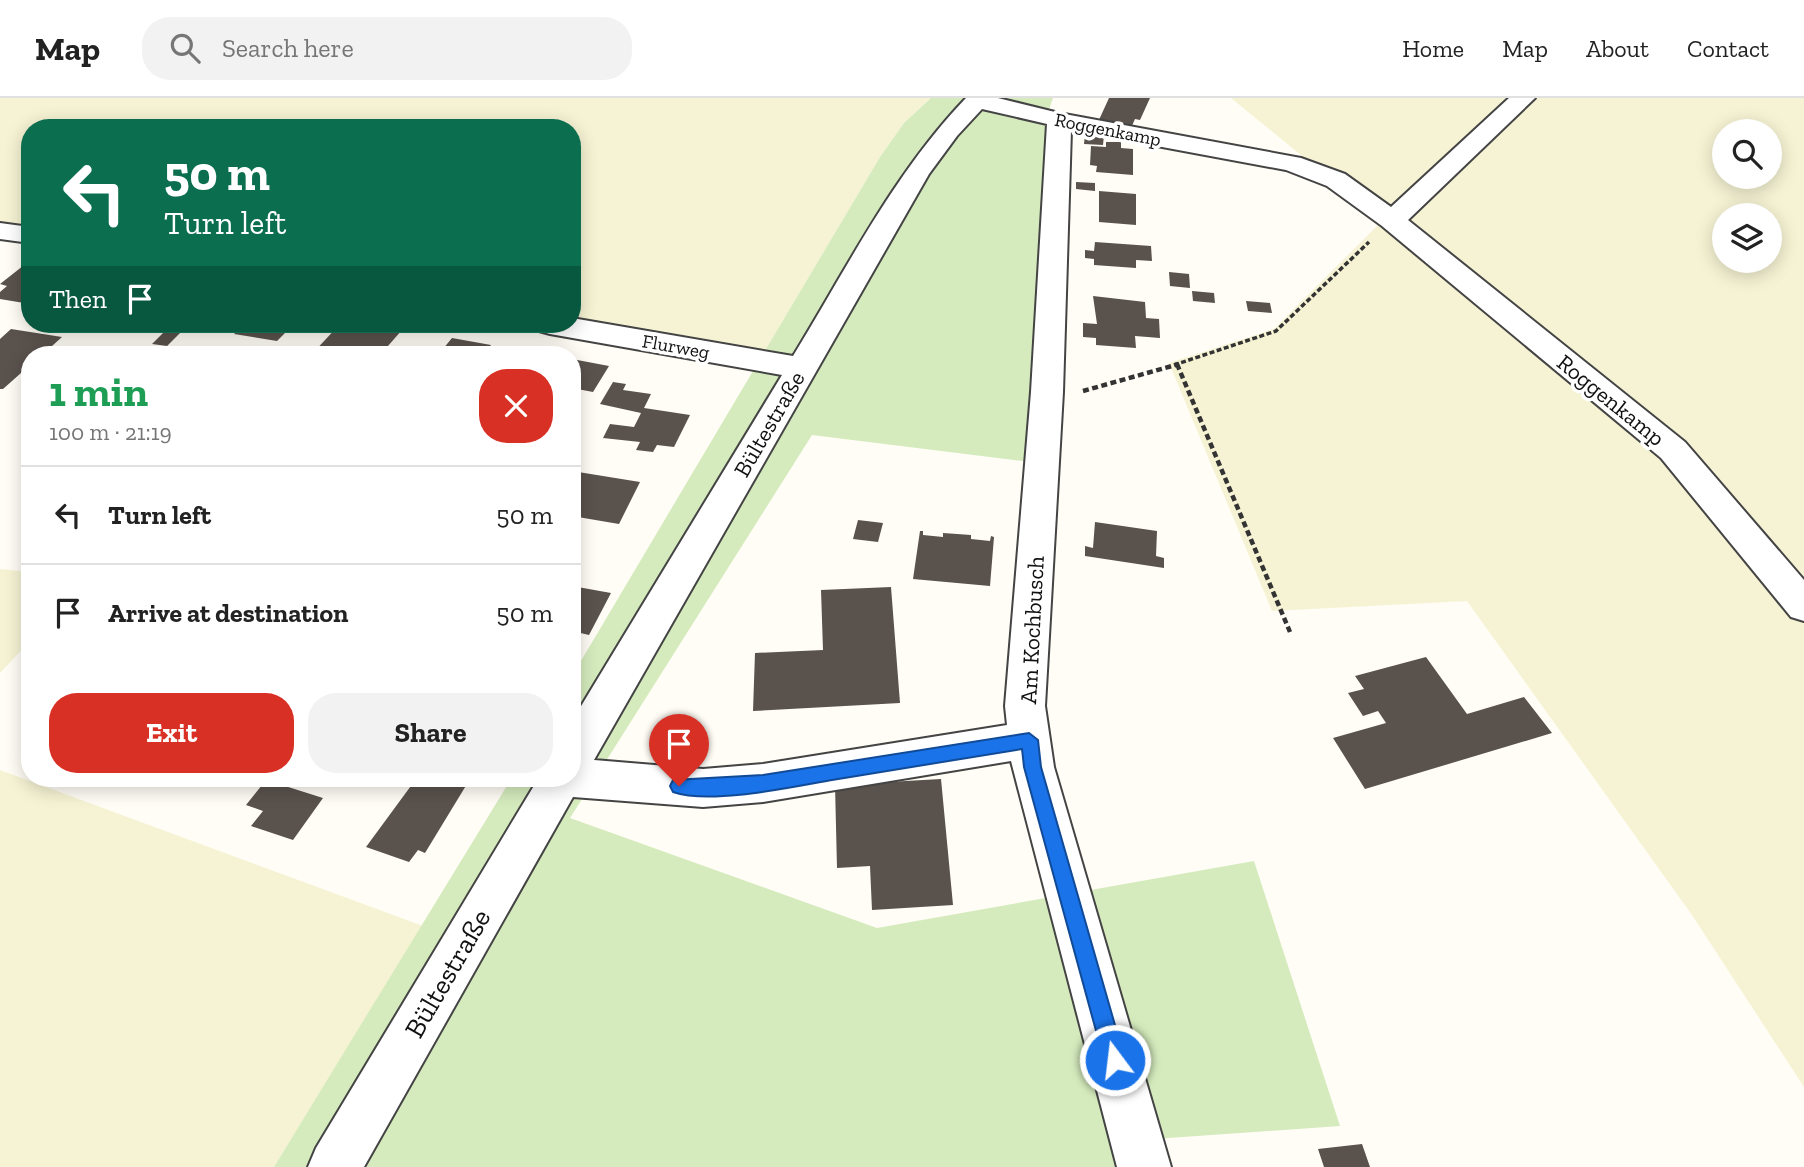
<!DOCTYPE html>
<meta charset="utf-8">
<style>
:root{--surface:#fff;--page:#f2f2f2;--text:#222;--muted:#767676;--line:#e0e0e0;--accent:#d93025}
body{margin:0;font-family:"Zilla Slab",serif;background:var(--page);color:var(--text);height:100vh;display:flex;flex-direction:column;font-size:26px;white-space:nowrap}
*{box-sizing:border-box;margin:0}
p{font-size:23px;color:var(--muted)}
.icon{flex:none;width:38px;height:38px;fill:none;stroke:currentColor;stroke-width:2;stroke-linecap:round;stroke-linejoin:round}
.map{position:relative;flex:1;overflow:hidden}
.details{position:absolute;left:21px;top:248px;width:560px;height:441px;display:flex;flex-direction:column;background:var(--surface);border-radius:28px;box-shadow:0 4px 18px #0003}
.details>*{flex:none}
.guide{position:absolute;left:21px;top:21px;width:560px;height:214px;border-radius:28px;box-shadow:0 4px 18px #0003;background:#0b6e4f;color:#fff;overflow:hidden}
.tools{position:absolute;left:1712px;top:21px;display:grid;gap:14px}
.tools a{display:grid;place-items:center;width:70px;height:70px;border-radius:50%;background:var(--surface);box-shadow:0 4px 18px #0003;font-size:35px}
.pin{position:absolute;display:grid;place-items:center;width:60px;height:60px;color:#fff;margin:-72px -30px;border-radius:50% 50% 50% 0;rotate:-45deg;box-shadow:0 0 7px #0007}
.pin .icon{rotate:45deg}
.me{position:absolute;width:77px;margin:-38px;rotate:345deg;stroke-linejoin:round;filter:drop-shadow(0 0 5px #0008)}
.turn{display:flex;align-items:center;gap:24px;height:147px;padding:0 28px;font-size:32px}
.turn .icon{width:91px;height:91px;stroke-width:2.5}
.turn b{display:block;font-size:49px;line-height:60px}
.then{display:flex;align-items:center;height:66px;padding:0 28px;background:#0003;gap:14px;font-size:26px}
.round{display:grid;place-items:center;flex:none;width:74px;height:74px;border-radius:28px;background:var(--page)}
.summary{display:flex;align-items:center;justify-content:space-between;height:119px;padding:0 28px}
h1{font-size:42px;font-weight:700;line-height:52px;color:#1e9e55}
.action{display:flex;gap:14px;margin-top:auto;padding:14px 28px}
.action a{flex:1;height:80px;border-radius:28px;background:var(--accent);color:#fff;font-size:28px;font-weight:700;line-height:80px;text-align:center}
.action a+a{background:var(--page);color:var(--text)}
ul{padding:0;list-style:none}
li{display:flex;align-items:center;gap:21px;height:98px;padding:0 28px;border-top:2px solid var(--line)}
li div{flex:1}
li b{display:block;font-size:26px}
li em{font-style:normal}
header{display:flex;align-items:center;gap:42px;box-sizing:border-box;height:98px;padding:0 35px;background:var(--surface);border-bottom:2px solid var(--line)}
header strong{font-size:33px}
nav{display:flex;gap:38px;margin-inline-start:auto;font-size:24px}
.search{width:490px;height:63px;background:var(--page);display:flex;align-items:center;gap:18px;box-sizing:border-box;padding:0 24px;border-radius:28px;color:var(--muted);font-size:26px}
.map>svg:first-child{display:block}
</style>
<header>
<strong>Map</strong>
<div class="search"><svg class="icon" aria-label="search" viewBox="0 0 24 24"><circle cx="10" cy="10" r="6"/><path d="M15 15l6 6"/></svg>Search here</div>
<nav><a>Home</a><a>Map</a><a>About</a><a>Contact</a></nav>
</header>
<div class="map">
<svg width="1804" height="1069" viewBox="0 0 1804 1069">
<rect width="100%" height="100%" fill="#fffdf5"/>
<path fill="#f6f3d4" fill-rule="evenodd" d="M0 0H931L904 25 880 59 765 253 572 225V30H30V146L0 142Z
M1231 0H1804V989L1692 817 1467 503 1272 513 1169 265 1274 231 1382 123ZM1724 33H1769V79H1724ZM1724 117H1769V163H1724Z
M0 471 30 474V543L0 575Z
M0 672 423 828 274 1069H0Z"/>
<path fill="#d5ebbd" d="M931 0H1053L1047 17 1031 364 812 337 570 720 877 830 1254 763 1340 1028 1154 1041 1160 1069H274L511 681H572V578L880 59 904 25Z"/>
<path fill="#5a524d" d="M1109 0H1150L1140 22 1135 21 1131 30 1098 24Z
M1085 36 1104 37 1103 47 1084 46Z
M1106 44H1121V50L1133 51V77L1096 74 1097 68 1090 67 1091 48 1106 49Z
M1076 84 1095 85V93L1076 91Z
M1099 93 1136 96V127L1099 124Z
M1095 144 1151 148 1152 163 1136 162V170L1094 167V161L1085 160V152L1094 153Z
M28 164 30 206 0 201V194L7 188 0 186Z
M1169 174 1189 176 1190 190 1170 188Z
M1192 193 1214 195 1215 205 1193 203Z
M1093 198 1145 204 1146 220 1159 221 1160 240 1135 238 1136 250 1096 247V240L1083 239V225L1097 226Z
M1246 203 1270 205 1272 215 1248 213Z
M244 226H294L277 243 234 236Z
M340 226H375L402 232 380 257H311Z
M11 231 62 239 42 257H30V267L3 291H0V241Z
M167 231 182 233 167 248 152 246Z
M452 240 491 247 484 257H438Z
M268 249 306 254 304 257H259Z
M572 261 609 268 593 294 572 290Z
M613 284 626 286 623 292 651 296 644 310 690 317 674 349 657 347 653 354 636 352 640 344 603 340 610 326 634 329 641 315 600 306Z
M572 373 640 384 619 426 572 418Z
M858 422 883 425 878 444 853 441Z
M1095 424 1157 433 1156 458 1164 460V470L1085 458V448L1093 450Z
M920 433H923V437L943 439V435L971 437V441L990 443 991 438 994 439 990 488 913 481Z
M572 488 611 495 589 537 572 533Z
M891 489 900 605 753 613 755 555 823 552 821 492Z
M1426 559 1467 616 1524 599 1552 635 1365 691 1333 640 1386 625 1378 613 1363 618 1348 595 1364 591 1355 578Z
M416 681H470L425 755 418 752 409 764 366 749Z
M941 681 953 807 872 812 870 768 837 770 835 687Z
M266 682 323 700 293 742 251 728 263 713 246 707Z
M1362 1046 1370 1069H1324L1318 1051Z"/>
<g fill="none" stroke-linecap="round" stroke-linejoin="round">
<g stroke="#444" stroke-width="4">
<path id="minor" d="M966 0H998L1059 15 1301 60 1345 76 1391 109 1509 0H1535L1408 122 1685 344 1804 482V523L1791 519 1661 360 1382 128 1327 88 1286 72 1071 32 1063 294 1045 608 1054 669 1171 1069H1117L1011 663 763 704 703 709 573 699 364 1069H308L316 1050 538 681H572V623L782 277 550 236 539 233 535 226H572V220L793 258C847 170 894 75 966 0ZM982 11 1047 26 1031 294 1005 608 1007 627 763 666 703 671 594 662 929 76 957 38Z
M0 125 30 129V145L0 141Z"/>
</g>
<path stroke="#333" stroke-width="3.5" stroke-dasharray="5 2.5" stroke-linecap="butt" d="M1174 267 1276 233 1369 144"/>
<path stroke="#333" stroke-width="4.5" stroke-dasharray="6 3.5" stroke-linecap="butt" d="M1177 266 1290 534
M1083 293 1179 266"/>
<use href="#minor" fill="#fff" fill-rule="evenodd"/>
</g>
<path fill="#1a73e8" stroke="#114b97" stroke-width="2" d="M1029 635 1038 642 1041 669 1125 962 1122 970 1115 973 1107 970 1104 962 1024 669 1022 651C958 661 895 672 832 682 792 689 710 707 673 694L670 688 673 682 763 677Z"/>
<g text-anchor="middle" stroke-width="7" stroke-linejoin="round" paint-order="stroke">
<g font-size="19" fill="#111" stroke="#fff">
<text transform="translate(1108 31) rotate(11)" y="7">Roggenkamp</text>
<text transform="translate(676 248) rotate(10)" y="7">Flurweg</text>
</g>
<g font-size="23" fill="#111" stroke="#fff">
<text transform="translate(1611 302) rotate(39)" y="8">Roggenkamp</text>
<text transform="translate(769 326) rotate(-60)" y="8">Bültestraße</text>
<text transform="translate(1032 532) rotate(-87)" y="8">Am Kochbusch</text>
</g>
<g font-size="28" fill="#111" stroke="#fff">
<text transform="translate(447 875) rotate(-60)" y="10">Bültestraße</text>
</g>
</g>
</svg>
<div class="tools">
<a><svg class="icon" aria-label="search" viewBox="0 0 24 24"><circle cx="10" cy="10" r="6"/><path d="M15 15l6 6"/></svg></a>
<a><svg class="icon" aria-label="layers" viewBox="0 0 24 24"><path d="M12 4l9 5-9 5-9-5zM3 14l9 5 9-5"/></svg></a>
</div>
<div class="pin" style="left:679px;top:688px;background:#d93025"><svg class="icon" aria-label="arrive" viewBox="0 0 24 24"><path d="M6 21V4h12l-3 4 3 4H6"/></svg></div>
<svg class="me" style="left:1115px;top:962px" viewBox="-20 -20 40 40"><circle r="17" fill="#1a73e8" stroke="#fff" stroke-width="3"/><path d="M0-11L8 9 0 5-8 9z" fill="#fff"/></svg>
<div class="guide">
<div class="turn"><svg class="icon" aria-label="left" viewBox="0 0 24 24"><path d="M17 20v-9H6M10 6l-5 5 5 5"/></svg><div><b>50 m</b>Turn left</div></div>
<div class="then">Then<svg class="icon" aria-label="arrive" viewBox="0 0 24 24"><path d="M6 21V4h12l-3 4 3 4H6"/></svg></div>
</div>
<section class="details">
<div class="summary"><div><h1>1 min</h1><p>100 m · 21:19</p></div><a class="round" style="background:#d93025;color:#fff"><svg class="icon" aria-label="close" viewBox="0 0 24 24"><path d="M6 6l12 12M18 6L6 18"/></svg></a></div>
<ul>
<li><svg class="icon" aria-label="left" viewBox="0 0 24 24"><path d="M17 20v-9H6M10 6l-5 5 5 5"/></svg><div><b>Turn left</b></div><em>50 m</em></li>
<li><svg class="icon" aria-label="arrive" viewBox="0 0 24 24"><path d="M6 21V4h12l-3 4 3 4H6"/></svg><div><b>Arrive at destination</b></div><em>50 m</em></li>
</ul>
<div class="action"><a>Exit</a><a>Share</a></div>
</section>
</div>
